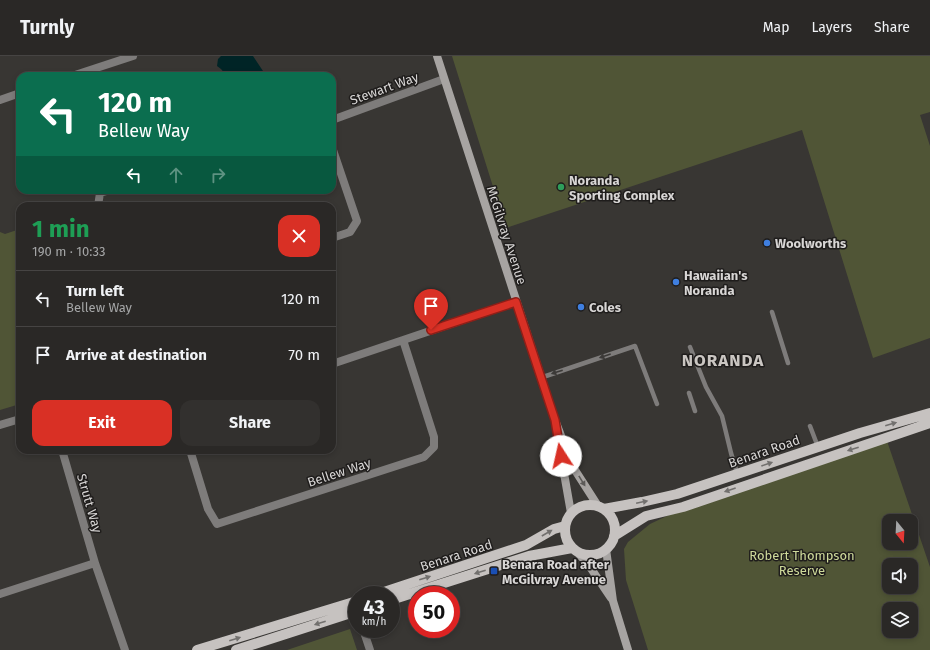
<!DOCTYPE html>
<meta charset="utf-8">
<style>
:root{--surface:#2a2826;--page:#32302e;--text:#f1f3f6;--muted:#a5a6a7;--line:#464443;--accent:#d93025}
body{margin:0;font-family:"Fira Sans",sans-serif;background:var(--page);color:var(--text);height:100vh;display:flex;flex-direction:column;font-size:15px;white-space:nowrap}
*{box-sizing:border-box;margin:0}
p{font-size:13px;color:var(--muted)}
.icon{flex:none;width:22px;height:22px;fill:none;stroke:currentColor;stroke-width:2;stroke-linecap:round;stroke-linejoin:round}
.map{position:relative;flex:1;overflow:hidden}
.side{position:absolute;left:16px;top:146px;width:320px;height:252px;display:flex;flex-direction:column;background:var(--surface);border-radius:12px;box-shadow:0 2px 6px #0003,0 0 0 1px var(--line)}
.side>*{flex:none}
.top-card{position:absolute;left:16px;top:16px;width:320px;height:122px;border-radius:12px;box-shadow:0 2px 6px #0003,0 0 0 1px var(--line);background:#0b6e4f;color:#fff;overflow:hidden}
.needle{width:26px;rotate:162deg}
.tools{position:absolute;left:882px;top:458px;display:grid;gap:8px}
.tools a{display:grid;place-items:center;width:36px;height:36px;border-radius:8px;background:var(--surface);box-shadow:0 2px 6px #0003,0 0 0 1px var(--line);font-size:20px}
.speed{position:absolute;left:348px;top:530px;display:flex;gap:8px;font-size:20px;font-weight:700;text-align:center}
.speed>*{display:grid;place-content:center;width:52px;height:52px;border-radius:50%;background:var(--surface);box-shadow:0 2px 6px #0003,0 0 0 1px var(--line);line-height:1}
.speed small{font-size:10px;font-weight:400}
.speed .limit{border:6px solid #d22;background:#fff;color:#111}
.pin{position:absolute;display:grid;place-items:center;width:34px;height:34px;color:#fff;margin:-41px -17px;border-radius:50% 50% 50% 0;rotate:-45deg;box-shadow:0 0 4px #0007}
.pin .icon{rotate:45deg}
.me{position:absolute;width:44px;margin:-22px;rotate:350deg;stroke-linejoin:round;filter:drop-shadow(0 0 3px #0008)}
.turn{display:flex;align-items:center;gap:14px;height:84px;padding:0 16px;font-size:18px}
.turn .icon{width:52px;height:52px;stroke-width:2.5}
.turn b{display:block;font-size:28px;line-height:34px}
.lanes{display:flex;align-items:center;height:38px;padding:0 16px;background:#0003;justify-content:center;gap:20px;direction:ltr}
.lanes .off{opacity:.35}
.round{display:grid;place-items:center;flex:none;width:42px;height:42px;border-radius:12px;background:var(--page)}
.head{display:flex;align-items:center;justify-content:space-between;height:68px;padding:0 16px}
h1{font-size:24px;font-weight:700;line-height:30px;color:#1e9e55}
.primary-button{display:flex;gap:8px;margin-top:auto;padding:8px 16px}
.primary-button a{flex:1;height:46px;border-radius:12px;background:var(--accent);color:#fff;font-size:16px;font-weight:700;line-height:46px;text-align:center}
.primary-button a+a{background:var(--page);color:var(--text)}
ul{padding:0;list-style:none}
li{display:flex;align-items:center;gap:12px;height:56px;padding:0 16px;border-top:1px solid var(--line)}
li div{flex:1}
li b{display:block;font-size:15px}
li em{font-style:normal}
header{display:flex;align-items:center;gap:24px;box-sizing:border-box;height:56px;padding:0 20px;background:var(--surface);border-bottom:1px solid var(--line)}
header strong{font-size:19px}
nav{display:flex;gap:22px;margin-inline-start:auto;font-size:14px}
.map>svg:first-child{display:block}
</style>
<header>
<strong>Turnly</strong>
<nav><a>Map</a><a>Layers</a><a>Share</a></nav>
</header>
<div class="map">
<svg width="930" height="594" viewBox="0 0 930 594">
<rect width="100%" height="100%" fill="#383633"/>
<path fill="#505536" fill-rule="evenodd" d="M452 0H930V56L920 59 930 90V282L873 302 802 74 506 172Z
M20 173V348L0 354V176L5 178Z
M887 385 930 511V594H648L626 524 624 493 628 486 650 468 669 459ZM889 465H911V487H889ZM889 509H911V531H889ZM889 553H911V575H889Z
M350 573 357 594H287Z"/>
<path fill="#002426" d="M221 0H253L263 15 264 20H227L221 13 217 10 218 3Z"/>
<g fill="none" stroke-linecap="round" stroke-linejoin="round">
<path stroke="#7e7c7b" stroke-width="4.5" d="M772 256 788 307
M690 291 706 331 722 360 731 397 737 417
M540 322 635 290 657 348
M689 337 695 355
M810 370 818 391"/>
<path stroke="#7e7c7b" stroke-width="8" d="M72 20 133 0
M0 44 20 37
M332 64 444 23
M332 91 357 165 350 176 332 182
M98 150 100 137 110 134
M332 308 516 246
M0 369 20 363
M62 394 95 507 125 594
M190 394 208 453 217 468 424 401 434 391V381L403 284
M0 538 95 507
M363 573 370 594"/>
<path stroke="#a7a4a2" stroke-width="8" d="M437 0 555 364 573 411 598 450
M558 383 571 457
M606 493 613 545 628 594
M577 496 588 508 611 542"/>
<path stroke="#c6c2c0" stroke-width="10" d="M565 474a25 25 0 1 1 50 0a25 25 0 1 1-50 0Z
M604 453 642 446 677 438 860 377 930 357
M614 480 646 460 683 451 930 367
M375 539 526 489 554 473 565 470
M391 544 529 500 572 492
M197 594 357 545
M236 594 357 555"/>
</g>
<defs><path id="oneway-solid" d="M-6-.8H1V-3.2L6.5 0L1 3.2V.8H-6Z"/></defs>
<g fill="#3c3a38">
<use href="#oneway-solid" transform="translate(605 300) rotate(161)"/>
<use href="#oneway-solid" transform="translate(557 316) rotate(162)"/>
</g>
<g fill="#72706e">
<use href="#oneway-solid" transform="translate(891 368) rotate(-16)"/>
<use href="#oneway-solid" transform="translate(853 393) rotate(162)"/>
<use href="#oneway-solid" transform="translate(767 408) rotate(-19)"/>
<use href="#oneway-solid" transform="translate(730 434) rotate(161)"/>
<use href="#oneway-solid" transform="translate(642 446) rotate(-12)"/>
<use href="#oneway-solid" transform="translate(547 477) rotate(-30)"/>
<use href="#oneway-solid" transform="translate(480 516) rotate(162)"/>
<use href="#oneway-solid" transform="translate(425 522) rotate(-18)"/>
<use href="#oneway-solid" transform="translate(320 567) rotate(162)"/>
<use href="#oneway-solid" transform="translate(235 583) rotate(-17)"/>
</g>
<use fill="#5c5a58" href="#oneway-solid" transform="translate(582 425) rotate(58)"/>
<g fill="none" stroke-linecap="round" stroke-linejoin="round">
<g stroke="#8d1f18" stroke-width="10">
<path id="route" d="M431 274 516 246 555 364 561 400"/>
</g>
<use href="#route" stroke="#d93025" stroke-width="7"/>
</g>
<circle fill="#2e9e5b" stroke="#1f1d1c" stroke-width="1.5" cx="561" cy="131" r="4"/>
<g fill="#3f7fe0" stroke="#1f1d1c" stroke-width="1.5">
<circle cx="767" cy="187" r="4"/>
<circle cx="676" cy="226" r="4"/>
<circle cx="581" cy="251" r="4"/>
</g>
<rect fill="#1a4fb4" stroke="#1f1d1c" stroke-width="1.5" x="490" y="511" width="8" height="8" rx="2"/>
<g text-anchor="middle" stroke-width="3" stroke-linejoin="round" paint-order="stroke">
<g font-size="13" fill="#d8d6d5" stroke="#1f1d1c">
<text transform="translate(384 32) rotate(-20)" y="5">Stewart Way</text>
<text transform="translate(507 179) rotate(72)" y="5">McGilvray Avenue</text>
<text transform="translate(764 395) rotate(-19)" y="5">Benara Road</text>
<text transform="translate(339 416) rotate(-18)" y="5">Bellew Way</text>
<text transform="translate(90 447) rotate(74)" y="5">Strutt Way</text>
<text transform="translate(456 499) rotate(-18)" y="5">Benara Road</text>
</g>
<g font-size="13" font-weight="bold" fill="#d8d6d5" stroke="#1f1d1c" text-anchor="start">
<text x="569" y="129">Noranda<tspan x="569" dy="15">Sporting Complex</tspan></text>
<text x="775" y="192">Woolworths</text>
<text x="684" y="224">Hawaiian's<tspan x="684" dy="15">Noranda</tspan></text>
<text x="589" y="256">Coles</text>
<text x="502" y="513">Benara Road after<tspan x="502" dy="15">McGilvray Avenue</tspan></text>
</g>
<g font-size="13" fill="#ced99a" stroke="#1f1d1c">
<text x="802" y="504">Robert Thompson<tspan x="802" dy="15">Reserve</tspan></text>
</g>
<g font-size="17" font-weight="bold" letter-spacing="1" fill="#cac6c2" stroke="#1f1d1c">
<text x="723" y="310">NORANDA</text>
</g>
</g>
</svg>
<div class="tools">
<a><svg class="needle" viewBox="-14 -14 28 28"><path d="M0-13l5 13h-10z" fill="#e53935"/><path d="M0 13l5-13h-10z" fill="#a5a6a7"/></svg></a>
<a><svg class="icon" aria-label="sound" viewBox="0 0 24 24"><path d="M4 9h4l5-4v14l-5-4H4zM17 9q2 3 0 6"/></svg></a>
<a><svg class="icon" aria-label="layers" viewBox="0 0 24 24"><path d="M12 4l9 5-9 5-9-5zM3 14l9 5 9-5"/></svg></a>
</div>
<div class="speed"><div>43<small>km/h</small></div><div class="limit">50</div></div>
<div class="pin" style="left:431px;top:274px;background:#d93025"><svg class="icon" aria-label="arrive" viewBox="0 0 24 24"><path d="M6 21V4h12l-3 4 3 4H6"/></svg></div>
<svg class="me" style="left:561px;top:400px" viewBox="-20 -20 40 40"><circle r="19" fill="#fff"/><path d="M0-13L10 11 0 6-10 11z" fill="#d93025"/></svg>
<div class="top-card">
<div class="turn"><svg class="icon" aria-label="left" viewBox="0 0 24 24"><path d="M17 20v-9H6M10 6l-5 5 5 5"/></svg><div><b>120 m</b>Bellew Way</div></div>
<div class="lanes"><svg class="icon" aria-label="left" viewBox="0 0 24 24"><path d="M17 20v-9H6M10 6l-5 5 5 5"/></svg><svg class="icon off" aria-label="ahead" viewBox="0 0 24 24"><path d="M12 20V5M6 11l6-6 6 6"/></svg><svg class="icon off" aria-label="right" viewBox="0 0 24 24"><path d="M7 20v-9h11M14 6l5 5-5 5"/></svg></div>
</div>
<section class="side">
<div class="head"><div><h1>1 min</h1><p>190 m · 10:33</p></div><a class="round" style="background:#d93025;color:#fff"><svg class="icon" aria-label="close" viewBox="0 0 24 24"><path d="M6 6l12 12M18 6L6 18"/></svg></a></div>
<ul>
<li><svg class="icon" aria-label="left" viewBox="0 0 24 24"><path d="M17 20v-9H6M10 6l-5 5 5 5"/></svg><div><b>Turn left</b><p>Bellew Way</p></div><em>120 m</em></li>
<li><svg class="icon" aria-label="arrive" viewBox="0 0 24 24"><path d="M6 21V4h12l-3 4 3 4H6"/></svg><div><b>Arrive at destination</b></div><em>70 m</em></li>
</ul>
<div class="primary-button"><a>Exit</a><a>Share</a></div>
</section>
</div>
